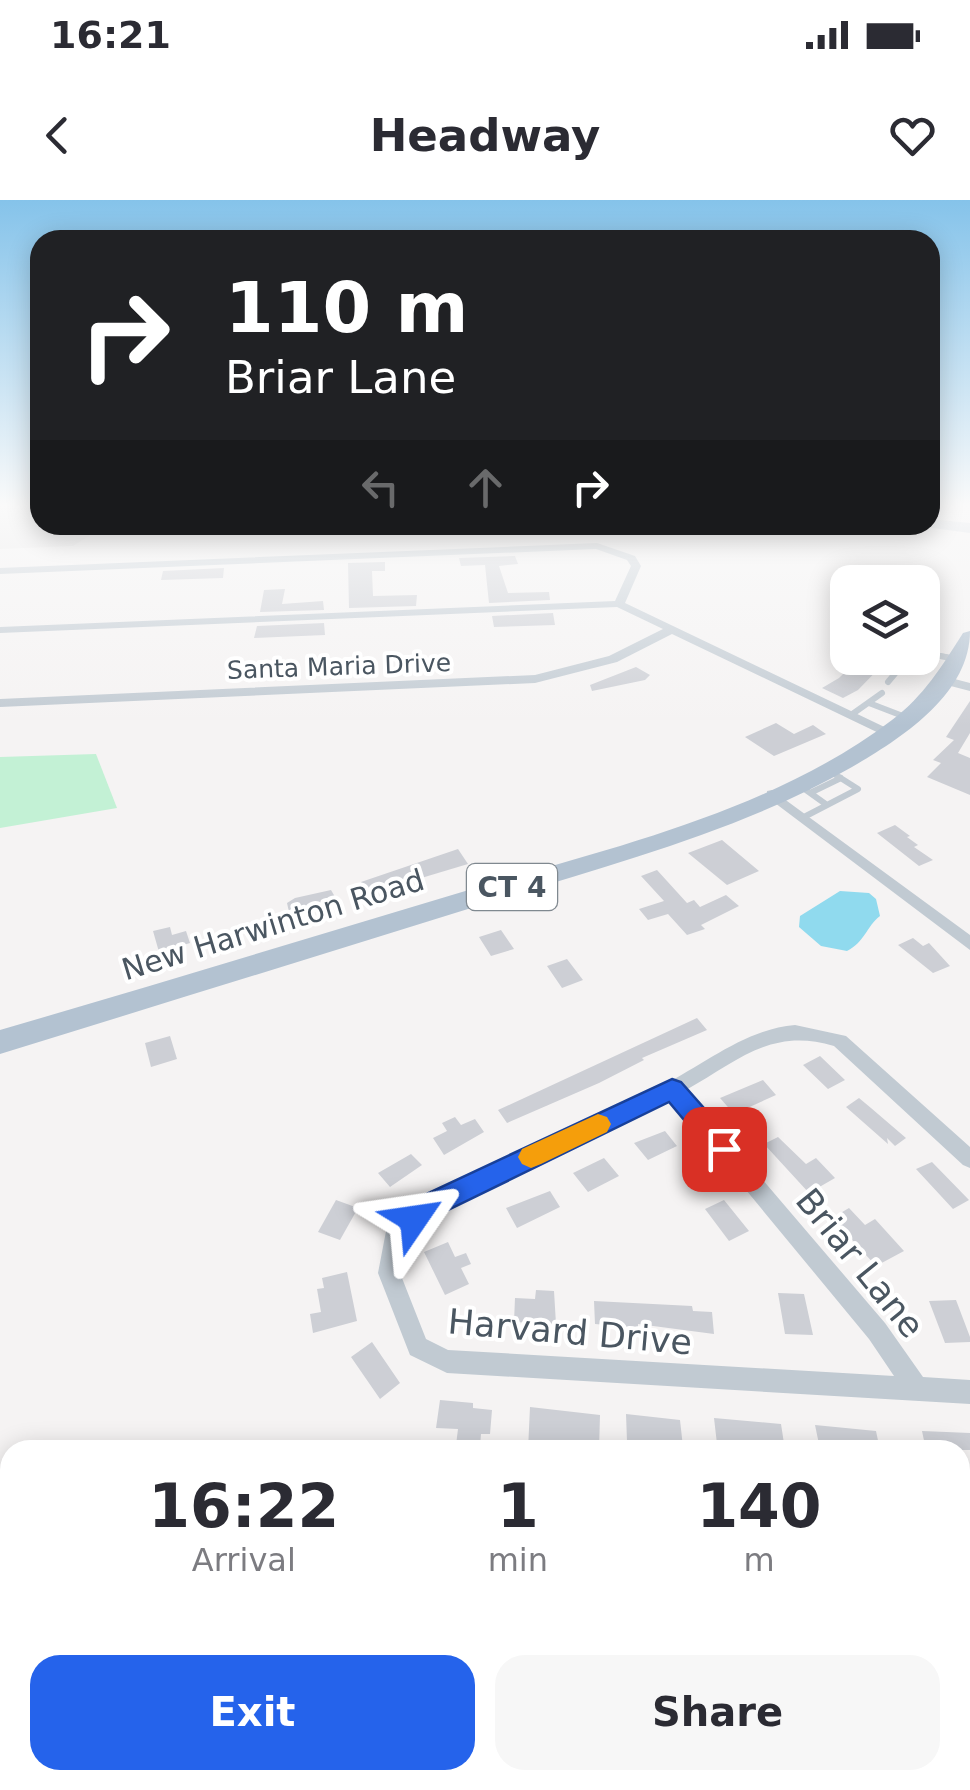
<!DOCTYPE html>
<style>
:root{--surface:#fff;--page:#f7f7f7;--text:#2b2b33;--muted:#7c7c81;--accent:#2563eb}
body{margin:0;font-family:"DejaVu Sans",sans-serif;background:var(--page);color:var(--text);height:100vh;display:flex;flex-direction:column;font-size:38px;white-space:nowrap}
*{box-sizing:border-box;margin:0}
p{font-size:32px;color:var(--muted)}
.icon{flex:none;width:55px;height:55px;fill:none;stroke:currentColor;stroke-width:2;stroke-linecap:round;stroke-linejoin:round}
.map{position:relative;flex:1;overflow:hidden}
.panel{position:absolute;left:0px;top:1240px;width:970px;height:350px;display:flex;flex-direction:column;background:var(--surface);border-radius:30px 30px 0 0;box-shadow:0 5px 25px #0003}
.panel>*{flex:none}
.hud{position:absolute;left:30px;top:30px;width:910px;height:305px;border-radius:30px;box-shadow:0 5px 25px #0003;background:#202124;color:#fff;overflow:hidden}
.buttons{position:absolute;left:830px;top:365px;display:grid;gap:20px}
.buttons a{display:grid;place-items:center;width:110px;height:110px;border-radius:20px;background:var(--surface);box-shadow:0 5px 25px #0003;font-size:50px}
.pin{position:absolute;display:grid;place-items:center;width:85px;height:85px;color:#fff;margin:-42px;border-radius:20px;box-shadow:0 5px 15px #0006}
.me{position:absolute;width:110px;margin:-55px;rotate:58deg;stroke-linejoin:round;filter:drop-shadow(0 0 8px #0008)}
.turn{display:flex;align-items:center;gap:35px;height:210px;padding:0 30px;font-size:45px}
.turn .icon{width:130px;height:130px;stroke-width:2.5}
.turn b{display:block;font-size:70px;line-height:85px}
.lanes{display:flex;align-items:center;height:95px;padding:0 30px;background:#0003;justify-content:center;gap:50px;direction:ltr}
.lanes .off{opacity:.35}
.eta{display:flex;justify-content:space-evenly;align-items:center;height:170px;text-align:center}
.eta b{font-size:60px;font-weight:700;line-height:70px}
.action{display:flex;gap:20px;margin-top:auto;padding:20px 30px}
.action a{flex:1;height:115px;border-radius:30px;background:var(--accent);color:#fff;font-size:40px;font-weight:700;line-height:115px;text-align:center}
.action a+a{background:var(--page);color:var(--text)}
.status{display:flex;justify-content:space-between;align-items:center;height:70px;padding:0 50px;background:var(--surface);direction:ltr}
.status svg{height:28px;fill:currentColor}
header{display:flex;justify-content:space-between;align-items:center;height:130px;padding:0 30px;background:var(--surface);font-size:45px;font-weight:700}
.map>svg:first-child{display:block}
</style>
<div class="status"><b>16:21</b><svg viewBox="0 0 49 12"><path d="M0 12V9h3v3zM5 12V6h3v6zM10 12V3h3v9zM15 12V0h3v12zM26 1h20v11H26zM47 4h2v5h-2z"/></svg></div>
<header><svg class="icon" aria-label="back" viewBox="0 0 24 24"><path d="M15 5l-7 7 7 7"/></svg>Headway<svg class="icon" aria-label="heart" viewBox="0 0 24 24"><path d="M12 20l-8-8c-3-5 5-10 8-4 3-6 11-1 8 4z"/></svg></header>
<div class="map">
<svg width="970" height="1590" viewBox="0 0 970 1590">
<rect width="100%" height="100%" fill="#f5f3f3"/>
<path fill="#e6e4e5" d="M0 304 40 306V325H106L73 346 0 349Z"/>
<path fill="#c3f1d5" d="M96 554 117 608 0 628V557Z"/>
<path fill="#90daee" d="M840 691 869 693 876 699 880 716C866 727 865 742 847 751L821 746 799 727 800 716Z"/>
<path fill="#cdcfd5" d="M515 356 518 364 499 366 508 393 549 392 550 400 489 403 485 365 461 366 459 358Z
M385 362V371H372L373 396 417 395 416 406 349 408 348 363Z
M224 368 223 378 161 380 163 371Z
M285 389 282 404 323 401 324 410 260 412 264 390Z
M553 413 555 425 494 427 492 416Z
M324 423 325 435 254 438 257 426Z
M859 458H889L858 490 843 498 822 488 839 478Z
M636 467 650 475 645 480 592 491 590 485Z
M970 501V533L958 553 970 558V595L927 577 941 563 933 560 954 540 946 537Z
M776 523 794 534 813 525 826 534 774 556 745 537Z
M895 625 910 636 907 637 918 645 914 647 933 660 919 666 877 633Z
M722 640 759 671 727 685 688 653Z
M458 649 468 664 368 694 361 682Z
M657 670 687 703 694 700 700 707 726 695 739 706 701 725 705 729 687 735 668 714 648 720 639 709 664 701 641 676Z
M331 690 338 702 289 712 287 703 295 698Z
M170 727 172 735 186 731 190 743 159 752 153 731Z
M501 730 514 749 491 756 479 737Z
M913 738 923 746 929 743 950 766 933 773 898 745Z
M567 759 583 780 562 788 547 766Z
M697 818 707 830 642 858 644 860 599 883 507 923 498 910Z
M170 836 177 859 151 867 145 843Z
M820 856 845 880 828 889 803 865Z
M763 880 776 895 734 914 720 898Z
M859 898 871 908 906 938 895 946 887 938 888 944 846 907Z
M455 917 461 925 475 919 484 932 444 955 433 938 447 931 442 923Z
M665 931 677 946 648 960 634 943Z
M778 937 806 964 816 958 835 978 809 993 764 944Z
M411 954 422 965 390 987 378 973Z
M604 958 619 976 588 992 573 973Z
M932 962 969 1000 953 1009 916 969Z
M550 991 560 1007 517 1028 506 1008Z
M336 1000 358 1008 340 1040 318 1032Z
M724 1000 749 1031 729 1041 705 1009Z
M849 1008 865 1025 875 1019 904 1051 876 1066 832 1018Z
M448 1042 455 1057 466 1053 471 1064 461 1068 469 1084 445 1095 424 1052Z
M347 1072 357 1121 313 1133 310 1114 321 1112 317 1089 324 1088 322 1078Z
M536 1090 554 1091 556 1124 514 1122 515 1098 535 1099Z
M778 1093 804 1094 813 1135 785 1134Z
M956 1100 970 1137V1142L945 1143 929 1101Z
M594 1101 692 1106 693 1111 712 1112 714 1134 638 1124V1133L619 1132 618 1126 595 1124Z
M372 1142 400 1183 380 1199 351 1157Z
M440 1200 473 1203V1208L492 1210 490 1234H481L480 1247 456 1245 458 1229 436 1228Z
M530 1207 600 1215 599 1250H528Z
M626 1214 680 1220 683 1247 627 1241Z
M714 1218 781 1224 785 1250 717 1244Z
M815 1225 876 1231 880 1250 820 1249Z
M922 1231 970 1233V1250H926Z"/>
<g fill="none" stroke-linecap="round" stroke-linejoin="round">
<path stroke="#c1cad2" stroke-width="5" d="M922 436 931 422
M922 452 947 457"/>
<path stroke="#c1cad2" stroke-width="6" d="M935 455 956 459
M888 482 908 458
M869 503 908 518
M851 515 882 493
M799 585 827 605
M810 593 841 578
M804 617 858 589 828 570"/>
<path fill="#c1cad2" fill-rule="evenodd" d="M597 343 635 356 641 366 625 403 897 533 890 537 885 536 672 434 617 462 535 483 0 507V499L535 475 609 456 663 429 617 407 0 433V427L615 401 631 366 627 360 596 349 0 374V368Z
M947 477 970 483V491L943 484 941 481Z
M772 590 970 735V750L767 597V591Z
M795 825 846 836 970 947V968L963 965 834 846C771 827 738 861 686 890L885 1123 923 1177 970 1180V1204L447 1173 410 1155 378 1073 387 1026C473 966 570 932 663 885 705 864 746 829 795 825ZM670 898 869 1139 894 1176 448 1150 426 1139 400 1073 405 1038C487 979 580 943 670 898Z
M0 1440H10V1468H0Z
M960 1485 970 1487V1517L960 1515Z"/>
<path fill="#c1cbd6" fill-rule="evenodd" d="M930 319 970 323V333L925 327 930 325Z"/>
<path fill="#b3c2d1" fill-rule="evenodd" d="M970 431C970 494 902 538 852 567 739 632 608 665 484 704 323 754 162 804 0 854V830C158 784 315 736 472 689 614 647 772 611 892 520 924 496 942 466 963 433Z"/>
</g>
<linearGradient id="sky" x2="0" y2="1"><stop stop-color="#85c3ea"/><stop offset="0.58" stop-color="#fafafa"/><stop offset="1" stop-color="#fafafa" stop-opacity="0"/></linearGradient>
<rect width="970" height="526" fill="url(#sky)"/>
<path fill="#2563eb" stroke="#184099" stroke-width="2.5" d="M672 879 681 882 733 941 737 949 733 957 724 960 715 957 669 902 442 1013 414 1031 404 1028 400 1019 404 1010 422 996Z"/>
<path fill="#f59e0b" d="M598 914 607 917 611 924 607 932 541 964 531 968 522 964 518 957 522 949Z"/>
<g text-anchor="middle" stroke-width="8" stroke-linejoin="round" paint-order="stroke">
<g font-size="25" fill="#4a5661" stroke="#fff">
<text transform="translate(339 466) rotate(-2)" y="9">Santa Maria Drive</text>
</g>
<rect fill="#fff" stroke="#808990" stroke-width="2.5" x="467" y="664" width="90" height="46" rx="8"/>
<g font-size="28" font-weight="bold" fill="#4a5661">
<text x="512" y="697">CT 4</text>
</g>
<g font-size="30" fill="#4a5661" stroke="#fff">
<text transform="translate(273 725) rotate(-17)" y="10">New Harwinton Road</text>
</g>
<g font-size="35" fill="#4a5661" stroke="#fff">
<text transform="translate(860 1063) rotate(51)" y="12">Briar Lane</text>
<text transform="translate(570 1132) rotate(5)" y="12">Harvard Drive</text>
</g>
</g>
</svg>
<div class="buttons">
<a><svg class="icon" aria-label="layers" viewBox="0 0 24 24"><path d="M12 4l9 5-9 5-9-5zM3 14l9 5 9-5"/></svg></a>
</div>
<div class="pin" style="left:724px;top:949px;background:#d93025"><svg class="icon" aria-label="arrive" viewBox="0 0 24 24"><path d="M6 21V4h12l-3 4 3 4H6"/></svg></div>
<svg class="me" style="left:414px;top:1019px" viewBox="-20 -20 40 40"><path d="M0-17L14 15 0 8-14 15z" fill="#2563eb" stroke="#fff" stroke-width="4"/></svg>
<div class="hud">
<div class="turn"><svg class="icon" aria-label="right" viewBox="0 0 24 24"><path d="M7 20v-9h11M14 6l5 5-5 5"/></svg><div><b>110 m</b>Briar Lane</div></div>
<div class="lanes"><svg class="icon off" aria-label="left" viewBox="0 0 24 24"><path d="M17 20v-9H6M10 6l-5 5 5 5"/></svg><svg class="icon off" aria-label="ahead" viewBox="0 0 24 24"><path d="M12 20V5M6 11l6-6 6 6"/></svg><svg class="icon" aria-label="right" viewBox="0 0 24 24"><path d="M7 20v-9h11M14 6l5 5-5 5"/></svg></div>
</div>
<section class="panel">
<div class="eta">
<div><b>16:22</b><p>Arrival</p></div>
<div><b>1</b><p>min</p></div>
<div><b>140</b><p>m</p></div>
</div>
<div class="action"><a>Exit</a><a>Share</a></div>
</section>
</div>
